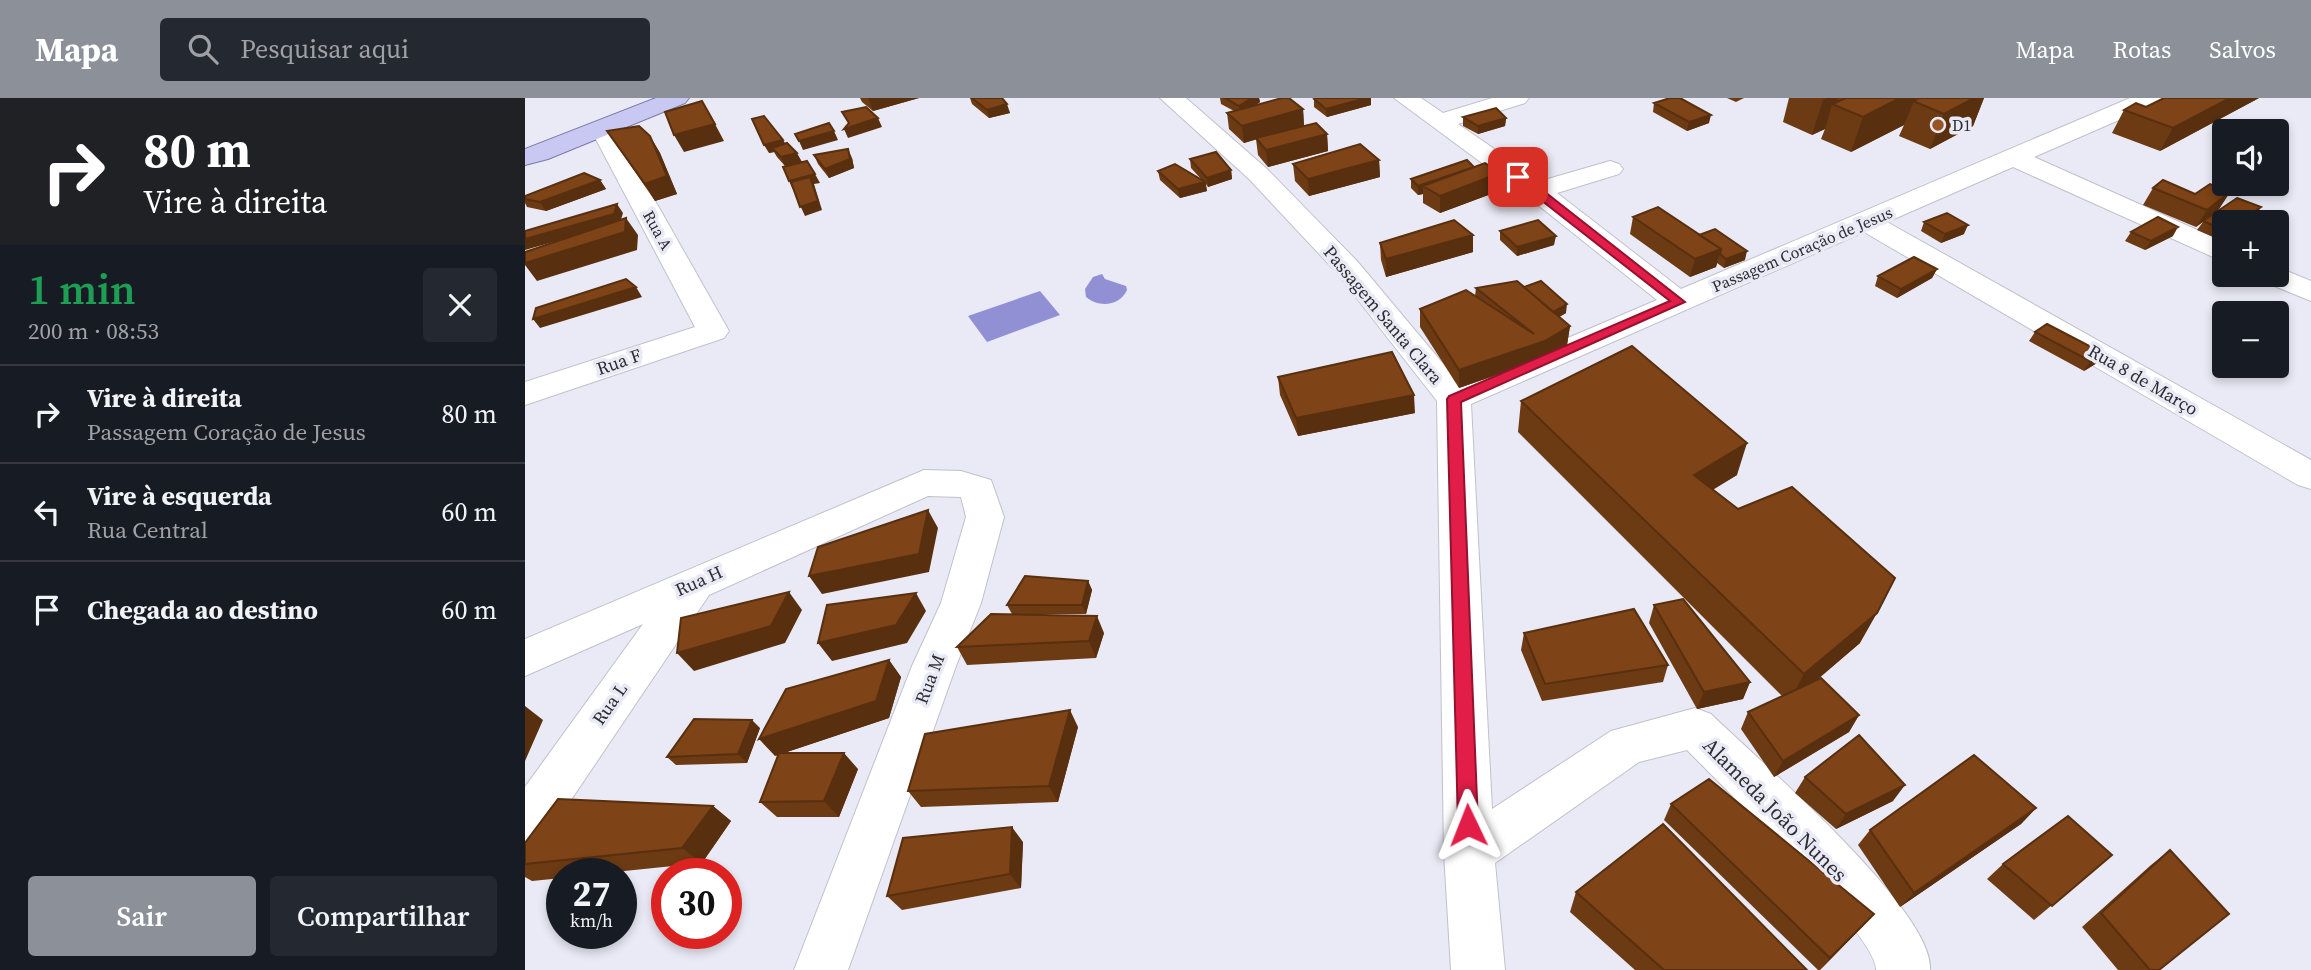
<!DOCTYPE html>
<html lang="pt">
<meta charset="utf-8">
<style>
:root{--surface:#171b24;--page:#242831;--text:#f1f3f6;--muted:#9ea1a6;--line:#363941;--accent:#8c9099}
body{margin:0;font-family:"Source Serif 4",serif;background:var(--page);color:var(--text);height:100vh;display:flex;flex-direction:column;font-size:26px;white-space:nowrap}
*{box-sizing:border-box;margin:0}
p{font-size:23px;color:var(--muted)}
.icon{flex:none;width:38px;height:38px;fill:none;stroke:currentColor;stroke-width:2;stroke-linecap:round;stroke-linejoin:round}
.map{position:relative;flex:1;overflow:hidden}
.side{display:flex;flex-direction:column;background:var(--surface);width:525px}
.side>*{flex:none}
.guide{background:#202124;color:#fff;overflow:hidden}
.tools{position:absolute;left:1687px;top:21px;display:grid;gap:14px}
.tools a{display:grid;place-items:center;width:77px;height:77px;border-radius:7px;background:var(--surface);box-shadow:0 4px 10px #0003;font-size:35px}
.speed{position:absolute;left:21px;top:760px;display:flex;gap:14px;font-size:35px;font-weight:700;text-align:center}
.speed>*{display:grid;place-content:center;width:91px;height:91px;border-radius:50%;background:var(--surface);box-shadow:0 4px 10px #0003;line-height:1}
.speed small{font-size:18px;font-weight:400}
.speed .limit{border:10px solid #d22;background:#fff;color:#111}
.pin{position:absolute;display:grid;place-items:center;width:60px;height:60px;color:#fff;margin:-30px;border-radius:14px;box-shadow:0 4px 10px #0006}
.me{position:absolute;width:77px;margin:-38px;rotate:358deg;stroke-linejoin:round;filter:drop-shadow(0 0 5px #0008)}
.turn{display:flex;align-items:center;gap:24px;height:147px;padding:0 28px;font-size:32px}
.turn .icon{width:91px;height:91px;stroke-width:2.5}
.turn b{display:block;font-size:49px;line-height:60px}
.round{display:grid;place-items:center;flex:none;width:74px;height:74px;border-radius:7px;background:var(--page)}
.headline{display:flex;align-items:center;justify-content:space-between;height:119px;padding:0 28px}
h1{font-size:42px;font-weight:600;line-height:52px;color:#1e9e55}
.action{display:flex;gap:14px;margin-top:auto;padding:14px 28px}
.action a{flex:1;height:80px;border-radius:7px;background:var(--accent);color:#fff;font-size:28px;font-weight:600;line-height:80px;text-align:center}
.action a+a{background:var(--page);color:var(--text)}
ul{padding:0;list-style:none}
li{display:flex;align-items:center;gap:21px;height:98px;padding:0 28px;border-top:2px solid var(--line)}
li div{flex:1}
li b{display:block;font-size:26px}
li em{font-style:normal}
header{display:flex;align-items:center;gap:42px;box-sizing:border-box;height:98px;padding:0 35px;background:var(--accent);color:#fff}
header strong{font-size:33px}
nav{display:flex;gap:38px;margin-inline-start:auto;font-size:24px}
.search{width:490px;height:63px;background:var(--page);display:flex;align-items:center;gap:18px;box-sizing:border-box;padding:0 24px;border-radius:7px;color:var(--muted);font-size:26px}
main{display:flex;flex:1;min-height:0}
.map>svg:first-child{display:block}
</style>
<header>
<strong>Mapa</strong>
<div class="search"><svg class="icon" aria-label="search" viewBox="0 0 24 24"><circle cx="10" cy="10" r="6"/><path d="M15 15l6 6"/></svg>Pesquisar aqui</div>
<nav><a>Mapa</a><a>Rotas</a><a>Salvos</a></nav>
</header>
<main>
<section class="side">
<div class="guide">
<div class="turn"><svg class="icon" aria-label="right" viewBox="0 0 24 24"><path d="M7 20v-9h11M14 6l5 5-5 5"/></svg><div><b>80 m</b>Vire à direita</div></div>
</div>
<div class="headline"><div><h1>1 min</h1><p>200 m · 08:53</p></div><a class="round"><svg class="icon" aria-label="close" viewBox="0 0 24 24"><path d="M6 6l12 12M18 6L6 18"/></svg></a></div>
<ul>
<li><svg class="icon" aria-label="right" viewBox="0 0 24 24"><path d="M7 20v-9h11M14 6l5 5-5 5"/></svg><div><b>Vire à direita</b><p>Passagem Coração de Jesus</p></div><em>80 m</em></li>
<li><svg class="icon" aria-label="left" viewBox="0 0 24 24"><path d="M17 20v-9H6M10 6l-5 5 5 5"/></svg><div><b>Vire à esquerda</b><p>Rua Central</p></div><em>60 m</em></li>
<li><svg class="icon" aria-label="arrive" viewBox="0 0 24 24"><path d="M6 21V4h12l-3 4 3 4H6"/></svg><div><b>Chegada ao destino</b></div><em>60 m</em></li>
</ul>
<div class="action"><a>Sair</a><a>Compartilhar</a></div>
</section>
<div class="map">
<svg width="1786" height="872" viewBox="0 0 1786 872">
<rect width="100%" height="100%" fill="#e9eaf5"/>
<path fill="#9190d4" d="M577 176 580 181 601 188 602 192C595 208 574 210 561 199L560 191 568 179Z
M515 193 535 217 462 244 443 218Z"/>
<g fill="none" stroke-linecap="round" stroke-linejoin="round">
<g stroke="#c1c1cc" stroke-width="2">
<path id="minor" d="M635 0H661L742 71 832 163 935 286 1132 202 1003 99 869 0H896L918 15 967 0H1004L1000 5 933 26 1016 83 1085 63 1094 66 1098 71 1094 76 1032 95 1156 191 1605 0H1637L1633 5 1509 59 1699 144V164L1488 69 1362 124 1786 362V391L1773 387 1339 134 946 306 967 711 1086 633 1170 610 1186 616C1231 660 1410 813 1405 872H1351C1354 839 1192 683 1162 652L1114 664 970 765 980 872H926L919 754 912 303 812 175 724 81Z
M78 25 87 27 90 32 204 233 199 240 0 307V284L170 229 66 32 69 27Z
M1752 169 1786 183V203L1737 183 1732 177H1752Z
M399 372 436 373 466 382 479 419 456 505 431 568 323 872H269L387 568 416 505 441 419 436 399 403 398 184 497 17 745 0 752V689L118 526 0 578V541Z"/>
</g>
<g stroke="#7a7aa9" stroke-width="2">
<path id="major" d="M131 0H164L160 5 23 61 0 67V51Z"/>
</g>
<use href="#minor" fill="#fff" fill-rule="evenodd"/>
<use href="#major" fill="#c8c8f2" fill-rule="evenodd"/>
</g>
<path fill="#6c3a13" d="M335 0H394L348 13 337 4Z
M445 0H477L485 15 464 20 447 6Z
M695 0H734L735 4 731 7 778 11 779 28 761 33 802 36 803 53 743 69 733 57 731 41 719 45 704 31 702 15 709 13 696 6Z
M791 0H846V7L802 19 789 9V1Z
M1202 0H1219L1211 4Z
M1264 0H1459L1448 28 1405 51 1374 38 1379 27 1326 54 1296 41 1300 31 1287 37 1258 24Z
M1734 0 1635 53 1587 35 1599 12 1621 9Z
M1129 5 1184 25 1162 33 1128 14Z
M938 19 981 20 980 28 953 36 938 28Z
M82 33 125 38 135 55 152 96 130 103Z
M258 42 260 45V68L252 59 249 54 244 55Z
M289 57 327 60 329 70 304 80 293 66Z
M665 61 706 72 707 81 683 89 681 86 682 93 655 100 635 82 633 73 677 82 666 70Z
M854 62 855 79 784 98 770 83 768 66Z
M949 69 975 75 974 93 915 115 898 105V96L893 97 886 90V81Z
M75 82 81 91 21 113 2 109 0 105V98Z
M1628 90 1670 96 1705 94 1694 111 1681 122 1730 118 1699 124V139L1695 142 1672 132 1678 124 1671 129 1618 107Z
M1108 119 1174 137 1220 162 1199 170 1192 165 1191 169 1165 179 1105 136Z
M1399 124 1439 136 1416 145 1396 133Z
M975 133 1029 147 992 158 975 142Z
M1606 134 1648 138 1620 152 1600 143Z
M948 137V154L861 179 856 162 855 145Z
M1412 171 1407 180 1372 200 1350 188 1353 178Z
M999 189 1041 215 1034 219 1045 228 1042 247 1018 261 934 290 895 229V211L950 198 951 190Z
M1510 234 1572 265 1559 273 1504 243Z
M753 279 890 315 773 338 755 297Z
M996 303 1212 377 1188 391 1335 545 1292 582 1334 617 1324 634 1249 679 1216 631 1223 614 1257 598 993 334Z
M563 483 567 492 561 516H487L482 507Z
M1129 507 1225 584 1218 601 1172 611 1124 525Z
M579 535 571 560 442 567 432 549Z
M999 535 1143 567 1138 584 1017 603 996 552Z
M364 562 376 579 364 620 259 655 333 671 314 719H252L235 704 253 657 250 658Z
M553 629 533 704 396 709 383 693Z
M235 630 222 665 151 667 142 659Z
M1280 679 1368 703 1311 731 1270 695Z
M1146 706 1349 816 1295 872H1293L1139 722Z
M188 708 206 723 177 765 80 775H37V780L7 783 0 779V745Z
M1511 710 1496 726 1375 809 1333 747 1345 732Z
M498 744 496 790 377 812 362 798Z
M1645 752 1634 872H1593L1557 829 1626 767Z
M1587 757 1509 822 1462 781 1478 766Z
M1051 794 1282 872H1110L1045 814Z"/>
<path fill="#582f0f" d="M343 0H394L348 13Z
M727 0H734L735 4 715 17 714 8Z
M841 0H846V7L802 19 801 11Z
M1302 0H1313L1310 8 1307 6 1300 31 1287 37 1298 2Z
M1375 0H1390L1379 27 1326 54 1338 19Z
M1449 0H1459L1448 28 1405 51 1419 16Z
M1705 0H1734L1635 53 1648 30Z
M482 6 485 15 464 20 462 12Z
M778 11 779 28 719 45 717 28Z
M1186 17 1184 25 1162 33 1164 24Z
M353 20 357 29 323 40 319 31Z
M981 20 980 28 953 36V28Z
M190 26 199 43 159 54 149 37Z
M309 33 313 42 278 52 274 43Z
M802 36 803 53 743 69 741 52Z
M125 38 135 55 152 96 130 103 120 86Z
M258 42 262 51 247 50 249 54 244 55 239 47Z
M323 51 327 60 329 70 304 80 300 71Z
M272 55 277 64 260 68 256 59Z
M854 62 855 79 784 98 783 81Z
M706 72 707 81 683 89 682 80Z
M953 72 898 88V96L893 97V88Z
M975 75 974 93 915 115V98Z
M290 76 295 85 289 86 297 112 280 118 264 83Z
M75 82 81 91 21 113 15 104Z
M680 84 682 93 655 100 653 91Z
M1705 94 1694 111 1671 129 1682 112Z
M92 106 98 115 95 125 0 152V141Z
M1736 109 1730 118 1720 124H1714Z
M101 120 113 137 112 152 12 183 0 167V165Z
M1443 127 1439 136 1416 145 1420 136Z
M1653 129 1648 138 1620 152 1626 143Z
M948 137V154L861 179V161Z
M1031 138 1029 147 992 158V149Z
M1196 151 1191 169 1165 179 1170 161Z
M1222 153 1220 162 1199 170 1201 161Z
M1412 171 1407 180 1372 200 1376 191Z
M111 189 117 199 15 230 8 221Z
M1042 206 1041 215 1022 226 1023 216Z
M1045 228 1042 247 1018 261 934 290V272Z
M1578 255 1572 265 1559 273 1565 263Z
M889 297 890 315 773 338 771 320Z
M1222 345 1212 377 1160 409 1169 377Z
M403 412 413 430 404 474 297 496 284 478Z
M563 483 567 492 561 516 557 507Z
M264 494 277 512 260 545 169 573 152 555Z
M391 495 401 513 382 545 307 563 293 545Z
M1352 515 1335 545 1264 605 1279 576Z
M572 518 579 535 571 560 564 543Z
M364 562 376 579 364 620 250 658 234 641Z
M1225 584 1218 601 1172 611 1179 594Z
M0 608 18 622 0 663Z
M545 612 553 629 533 704 524 688Z
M1334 617 1324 634 1249 679 1258 663Z
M227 622 235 630 222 665 213 656Z
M319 655 333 671 314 719 299 703Z
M1380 687 1368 703 1311 731 1321 716Z
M188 708 206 723 177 765 157 750Z
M1511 710 1496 726 1375 809 1389 795Z
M487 729 498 744 496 790 485 776Z
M1349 816 1336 830 1295 872 1305 860Z"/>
<path fill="#7e4316" stroke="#582f0f" stroke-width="2" d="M447 0H477L482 6 462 12Z
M700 0H727L714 8Z
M757 0H764L778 11 717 28 702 15Z
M791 0H841L801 11 789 1Z
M1145 0H1155L1186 17 1164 24 1129 5Z
M1321 0H1375L1338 19 1307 6Z
M1394 0H1449L1419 16 1388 3Z
M1639 0H1705L1648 30 1599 12 1611 5 1621 9Z
M177 3 190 26 149 37 140 14Z
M341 9 353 20 319 31 324 25 317 14Z
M971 10 981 20 953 28 938 19Z
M239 18 258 42 239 47 227 21Z
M304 25 309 33 274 43 270 36Z
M791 25 802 36 741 52 731 40Z
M114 28 125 38 142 78 120 86 82 33Z
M262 45 272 55 256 59 247 50Z
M835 46 854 62 783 81 768 66Z
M323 51 325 61 300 71 289 57Z
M691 54 706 72 682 80 665 61Z
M942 62 949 69 893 88 886 81Z
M282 63 290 76 264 83 258 69Z
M960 65 975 75 915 98 898 88Z
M650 66 680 84 653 91 633 73Z
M59 75 75 82 15 104 0 101V98Z
M285 79 293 103 275 109 266 84Z
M1638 82 1670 96 1685 86 1705 94 1682 112 1628 90Z
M1712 100 1736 109 1714 124H1699V132L1678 123Z
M92 106 89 116 0 141V133Z
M1133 109 1196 151 1170 161 1108 119Z
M1422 115 1443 127 1420 136 1399 124Z
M1633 119 1653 129 1626 143 1606 134Z
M101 120 100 134 0 165V154Z
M929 122 948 137 861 161 855 145Z
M1013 122 1031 138 992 149 975 133Z
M1190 131 1222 153 1201 161 1195 156 1196 151 1174 137Z
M1389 159 1412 171 1376 191 1353 178Z
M101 181 111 189 8 221 11 210Z
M992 183 1045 228 1020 243 934 272 895 211 941 192 1009 236 951 190Z
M1016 183 1042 206 1028 214 999 189Z
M1522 226 1578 255 1565 263 1510 234Z
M1107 248 1222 345 1169 377 1213 411 1267 389 1370 480 1352 515 1279 576 996 303Z
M867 254 889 297 771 320 753 279Z
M403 412 394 456 284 478 293 449Z
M500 478 563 483 557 507H482Z
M264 494 246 528 152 555 156 520Z
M391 495 371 527 293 545 302 507Z
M1158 501 1225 584 1179 594 1129 507Z
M1109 511 1143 567 1020 586 999 535Z
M466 516 572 518 564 543 432 549Z
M364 562 351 603 234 641 261 591Z
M1296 580 1334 617 1258 663 1223 614Z
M545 612 524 688 383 693 400 636Z
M169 621 227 622 213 656 142 659Z
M1334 637 1380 687 1321 716 1280 679Z
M254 655H319L299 703 235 704Z
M1449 657 1511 710 1389 795 1345 732Z
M1184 681 1349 816 1305 860 1146 706Z
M33 701 188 708 157 750 0 766V745Z
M1543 718 1587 757 1527 808 1478 766Z
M1138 726 1282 872H1139L1051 794Z
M487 729 485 776 362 798 378 740Z
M1645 752 1704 816 1634 872H1625L1576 815Z"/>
<path fill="#e11d48" stroke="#92132f" stroke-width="2" d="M989 76H997L1160 204 936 304 953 727 950 734 943 737 936 734 933 727 922 301 924 298 1145 203 989 81Z"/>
<circle fill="#975523" stroke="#e9eaf5" stroke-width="2.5" cx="1413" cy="27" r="7"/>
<g text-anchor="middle" stroke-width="7" stroke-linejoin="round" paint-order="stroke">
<g font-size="16" fill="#2c2d31" stroke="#e9eaf5" text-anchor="start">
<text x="1427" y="33">D1</text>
</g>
<g font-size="16" fill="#2c2d31" stroke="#e9eaf5">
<text transform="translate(133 132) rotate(61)" y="6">Rua A</text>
<text transform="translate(1277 151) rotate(-23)" y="6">Passagem Coração de Jesus</text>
</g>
<g font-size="18" fill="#2c2d31" stroke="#e9eaf5">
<text transform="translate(858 217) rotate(50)" y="6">Passagem Santa Clara</text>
<text transform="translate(94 264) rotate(-19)" y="6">Rua F</text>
<text transform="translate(1618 282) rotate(30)" y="6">Rua 8 de Março</text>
<text transform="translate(174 483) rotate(-24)" y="6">Rua H</text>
<text transform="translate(405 581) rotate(-69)" y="6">Rua M</text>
<text transform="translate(85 606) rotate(-55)" y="6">Rua L</text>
</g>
<g font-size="21" fill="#2c2d31" stroke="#e9eaf5">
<text transform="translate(1250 712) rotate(45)" y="7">Alameda João Nunes</text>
</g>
</g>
</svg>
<div class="tools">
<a><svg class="icon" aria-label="sound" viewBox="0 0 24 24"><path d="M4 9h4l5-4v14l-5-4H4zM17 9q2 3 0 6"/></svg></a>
<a>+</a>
<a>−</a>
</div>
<div class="speed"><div>27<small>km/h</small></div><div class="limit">30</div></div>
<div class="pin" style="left:993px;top:79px;background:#d93025"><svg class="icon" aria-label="arrive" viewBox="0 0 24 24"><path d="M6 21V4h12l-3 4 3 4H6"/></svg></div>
<svg class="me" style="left:943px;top:727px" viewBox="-20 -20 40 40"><path d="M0-17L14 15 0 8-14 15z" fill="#e11d48" stroke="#fff" stroke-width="4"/></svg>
</div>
</main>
